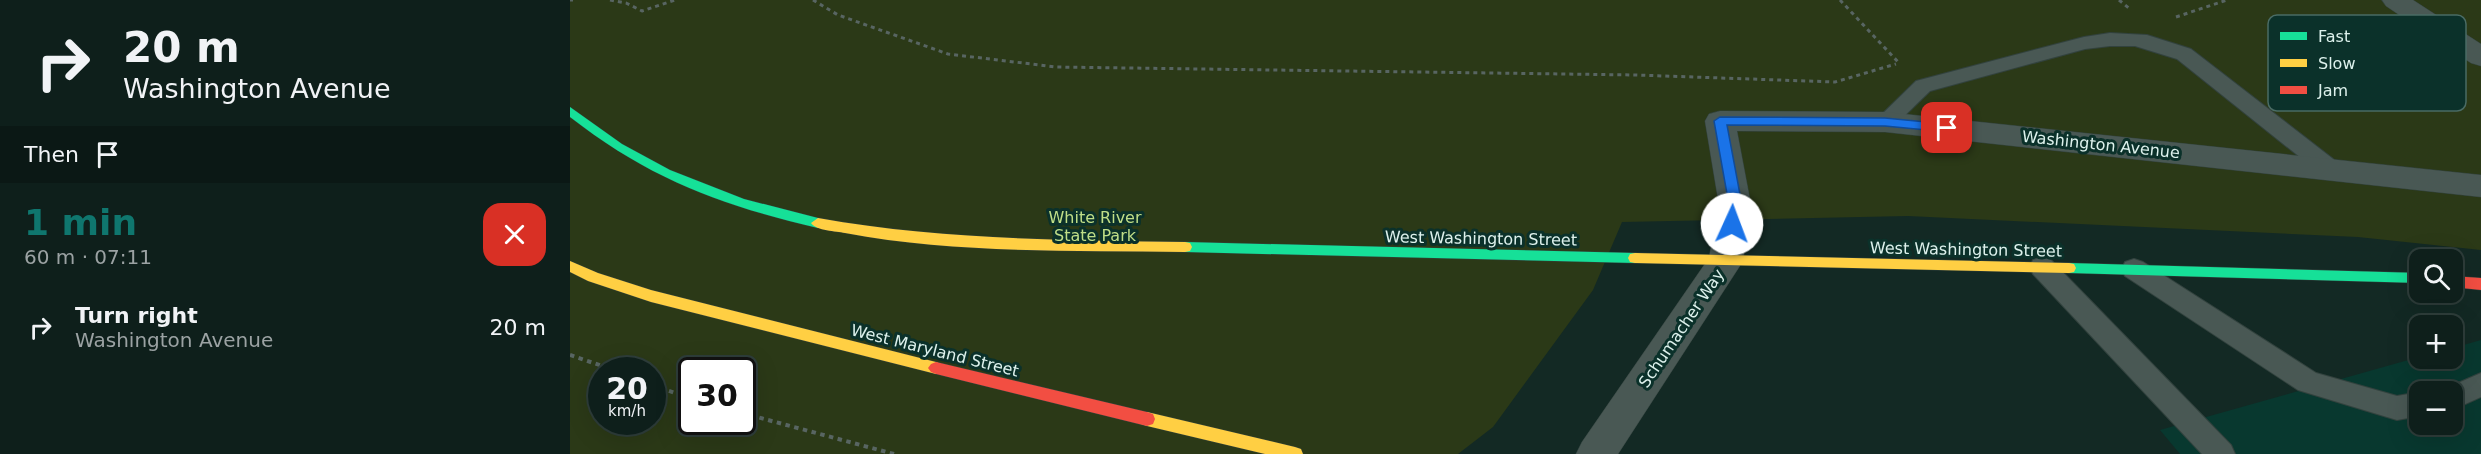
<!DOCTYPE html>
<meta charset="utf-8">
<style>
:root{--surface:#0e1f1b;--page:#172724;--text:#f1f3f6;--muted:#9ba2a3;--line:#2e3d3a;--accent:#0f766e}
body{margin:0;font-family:"DejaVu Sans",sans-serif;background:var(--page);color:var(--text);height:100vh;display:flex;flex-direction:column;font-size:22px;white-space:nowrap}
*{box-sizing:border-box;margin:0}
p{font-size:20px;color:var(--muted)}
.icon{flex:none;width:33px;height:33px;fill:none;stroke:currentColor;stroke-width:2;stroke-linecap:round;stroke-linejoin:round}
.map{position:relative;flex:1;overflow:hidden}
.panel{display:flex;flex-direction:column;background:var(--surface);width:570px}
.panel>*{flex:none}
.top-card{background:#0e1f1b;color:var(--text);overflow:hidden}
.tools{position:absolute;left:1839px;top:249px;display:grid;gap:12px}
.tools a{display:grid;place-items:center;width:54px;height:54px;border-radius:12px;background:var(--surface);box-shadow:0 6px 24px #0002,0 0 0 2px var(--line);font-size:30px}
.speed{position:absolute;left:18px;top:357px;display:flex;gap:12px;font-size:30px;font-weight:700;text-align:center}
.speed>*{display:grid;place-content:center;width:78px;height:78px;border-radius:50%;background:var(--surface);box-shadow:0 6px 24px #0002,0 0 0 2px var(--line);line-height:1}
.speed small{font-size:15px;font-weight:400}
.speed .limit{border:3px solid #111;border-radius:9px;background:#fff;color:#111}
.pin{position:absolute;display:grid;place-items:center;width:51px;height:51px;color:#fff;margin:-26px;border-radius:12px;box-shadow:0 3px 9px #0006}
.me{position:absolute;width:66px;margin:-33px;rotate:2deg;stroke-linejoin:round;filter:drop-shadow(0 0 4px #0008)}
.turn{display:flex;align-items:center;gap:21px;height:126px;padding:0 24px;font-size:27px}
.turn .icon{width:78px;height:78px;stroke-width:2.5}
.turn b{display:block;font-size:42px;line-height:51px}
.then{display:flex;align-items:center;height:57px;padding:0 24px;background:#0003;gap:12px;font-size:22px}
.round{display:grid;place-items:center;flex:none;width:63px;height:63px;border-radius:18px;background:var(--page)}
.headline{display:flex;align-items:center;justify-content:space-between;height:102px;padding:0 24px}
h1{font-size:36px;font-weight:600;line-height:45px;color:var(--accent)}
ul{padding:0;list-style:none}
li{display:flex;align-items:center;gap:18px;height:84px;padding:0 24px}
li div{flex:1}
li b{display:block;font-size:22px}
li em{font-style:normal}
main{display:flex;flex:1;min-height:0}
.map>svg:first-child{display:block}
</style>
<main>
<section class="panel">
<div class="top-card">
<div class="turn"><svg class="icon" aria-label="right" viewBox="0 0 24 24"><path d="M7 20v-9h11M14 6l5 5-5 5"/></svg><div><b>20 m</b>Washington Avenue</div></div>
<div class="then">Then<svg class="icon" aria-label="arrive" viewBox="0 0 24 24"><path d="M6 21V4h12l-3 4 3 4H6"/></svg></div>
</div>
<div class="headline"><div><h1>1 min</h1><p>60 m · 07:11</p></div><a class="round" style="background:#d93025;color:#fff"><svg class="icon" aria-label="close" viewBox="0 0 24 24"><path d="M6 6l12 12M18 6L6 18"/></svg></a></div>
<ul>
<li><svg class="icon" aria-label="right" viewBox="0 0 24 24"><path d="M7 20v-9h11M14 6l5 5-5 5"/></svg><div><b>Turn right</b><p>Washington Avenue</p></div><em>20 m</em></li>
</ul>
</section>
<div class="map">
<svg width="1911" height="454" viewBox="0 0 1911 454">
<rect width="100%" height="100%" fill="#132924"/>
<path fill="#08382f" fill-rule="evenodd" d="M1911 340V454H1610L1590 430 1849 357 1882 358 1883 348ZM1850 392H1882V424H1850Z"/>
<path fill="#2b3917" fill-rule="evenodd" d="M0 0H1911V250L1788 237 1338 216 1052 222 1023 290 923 427 888 454H0ZM32 370H82V422H32ZM122 370H172V422H122Z"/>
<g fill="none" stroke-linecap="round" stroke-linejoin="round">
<g stroke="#32423e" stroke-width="2">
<path id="lane" d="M1540 33 1577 35 1621 49 1767 162 1770 168 1767 174 1759 176 1751 174 1607 59 1565 46H1540L1515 49 1360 91 1323 127 1315 129 1307 127 1304 122 1346 81 1514 37Z
M1472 257 1481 260 1661 445 1665 454H1632L1463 274 1460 267 1463 260Z
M1564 259 1573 262 1746 373 1827 396 1850 392V416L1827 420 1728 390 1555 276 1552 269 1555 262Z
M1911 373V397L1882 410V392H1871L1872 390Z"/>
</g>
<g stroke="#32423e" stroke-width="1">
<path id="street" d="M1812 0H1843L1911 44V66L1901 63 1816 6Z
M1150 111 1315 112 1911 175V197L1315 132 1167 131 1181 205 1173 261 1048 454H1006L1012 442 1139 258 1149 205 1135 121 1139 114Z"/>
</g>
<g stroke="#32423e" stroke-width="1">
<path id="fast" d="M0 107 52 144 100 170 174 199 248 218 255 223 248 228C150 205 80 179 0 117Z
M615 242 1065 253 1070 254 1072 258 1070 262 1065 263 615 252 610 251 608 247 610 243Z
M1499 263 1850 273V283L1499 273 1494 272 1492 268 1494 264Z"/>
</g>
<g stroke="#32423e" stroke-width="1">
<path id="slow" d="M248 218C370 240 492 240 615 242L620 243 622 247 620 251 615 252C502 250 387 254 275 233 266 231 247 231 241 223Z
M1065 253 1499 263 1504 264 1506 268 1504 272 1499 273 1065 263 1060 262 1058 258 1060 254Z
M0 261 28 273 81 290 366 362 371 364 374 368 371 372 366 374 81 302 18 281 0 272Z
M577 412 725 447 731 449 733 454H695L577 426 571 424 569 419 571 414Z"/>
</g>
<g stroke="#32423e" stroke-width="1">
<path id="jam" d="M1882 276 1911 278V290L1882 287Z
M366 362 577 412 583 414 585 419 583 424 577 426 366 374 361 372 358 368 361 364Z"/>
</g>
<path stroke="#586562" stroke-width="3" stroke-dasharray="4 4" stroke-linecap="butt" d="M0 0H3
M40 0 56 3 72 11 105 0
M243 0 268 15 378 54 486 67 1066 75 1265 82 1326 64
M1270 0 1329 63
M1549 0 1560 9
M1606 17 1657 0"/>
<path stroke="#586562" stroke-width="4" stroke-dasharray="4.5 4.5" stroke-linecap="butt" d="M0 355 44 370
M82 385 122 399
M172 413 324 454"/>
<use href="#lane" fill="#495854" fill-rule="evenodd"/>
<use href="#street" fill="#495854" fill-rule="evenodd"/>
<use href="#fast" fill="#16e098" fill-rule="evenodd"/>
<use href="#slow" fill="#ffcf43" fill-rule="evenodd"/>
<use href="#jam" fill="#f24e42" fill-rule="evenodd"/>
</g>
<path fill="#1a73e8" stroke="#114b97" stroke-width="1.5" d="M1150 117 1315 118 1377 124 1383 128 1377 132 1315 126 1157 125 1172 205 1169 224 1162 229 1155 224 1159 205 1144 121Z"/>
<g text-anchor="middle" stroke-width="6" stroke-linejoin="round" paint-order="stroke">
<g font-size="16" fill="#ddf1ec" stroke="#0b312a">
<text transform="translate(1531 144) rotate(6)" y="6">Washington Avenue</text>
<text transform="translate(911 238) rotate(1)" y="6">West Washington Street</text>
<text transform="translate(1396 249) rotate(1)" y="6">West Washington Street</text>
<text transform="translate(1111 328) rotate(-56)" y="6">Schumacher Way</text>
<text transform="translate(365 350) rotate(14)" y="6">West Maryland Street</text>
</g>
<g font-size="16" fill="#c0de87" stroke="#0b312a">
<text x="525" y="223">White River<tspan x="525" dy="18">State Park</tspan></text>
</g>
</g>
<rect x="1698" y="15" width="198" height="96" rx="9" fill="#0b312a" stroke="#4a6b64" stroke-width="1.5"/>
<rect x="1710" y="32" width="27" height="8" fill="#16e098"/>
<rect x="1710" y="59" width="27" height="8" fill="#ffcf43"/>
<rect x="1710" y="86" width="27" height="8" fill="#f24e42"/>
<g font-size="16" fill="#ddf1ec">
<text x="1748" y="42">Fast</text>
<text x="1748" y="69">Slow</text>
<text x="1748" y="96">Jam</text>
</g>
</svg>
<div class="tools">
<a><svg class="icon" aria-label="search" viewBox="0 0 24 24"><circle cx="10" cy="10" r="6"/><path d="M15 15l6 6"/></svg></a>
<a>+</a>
<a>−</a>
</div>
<div class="speed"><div>20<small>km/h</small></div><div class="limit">30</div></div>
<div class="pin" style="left:1377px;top:128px;background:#d93025"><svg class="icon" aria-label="arrive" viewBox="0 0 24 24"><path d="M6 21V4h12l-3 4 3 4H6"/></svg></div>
<svg class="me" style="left:1162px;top:224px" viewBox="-20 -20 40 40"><circle r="19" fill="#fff"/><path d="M0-13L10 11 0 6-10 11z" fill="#1a73e8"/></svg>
</div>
</main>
